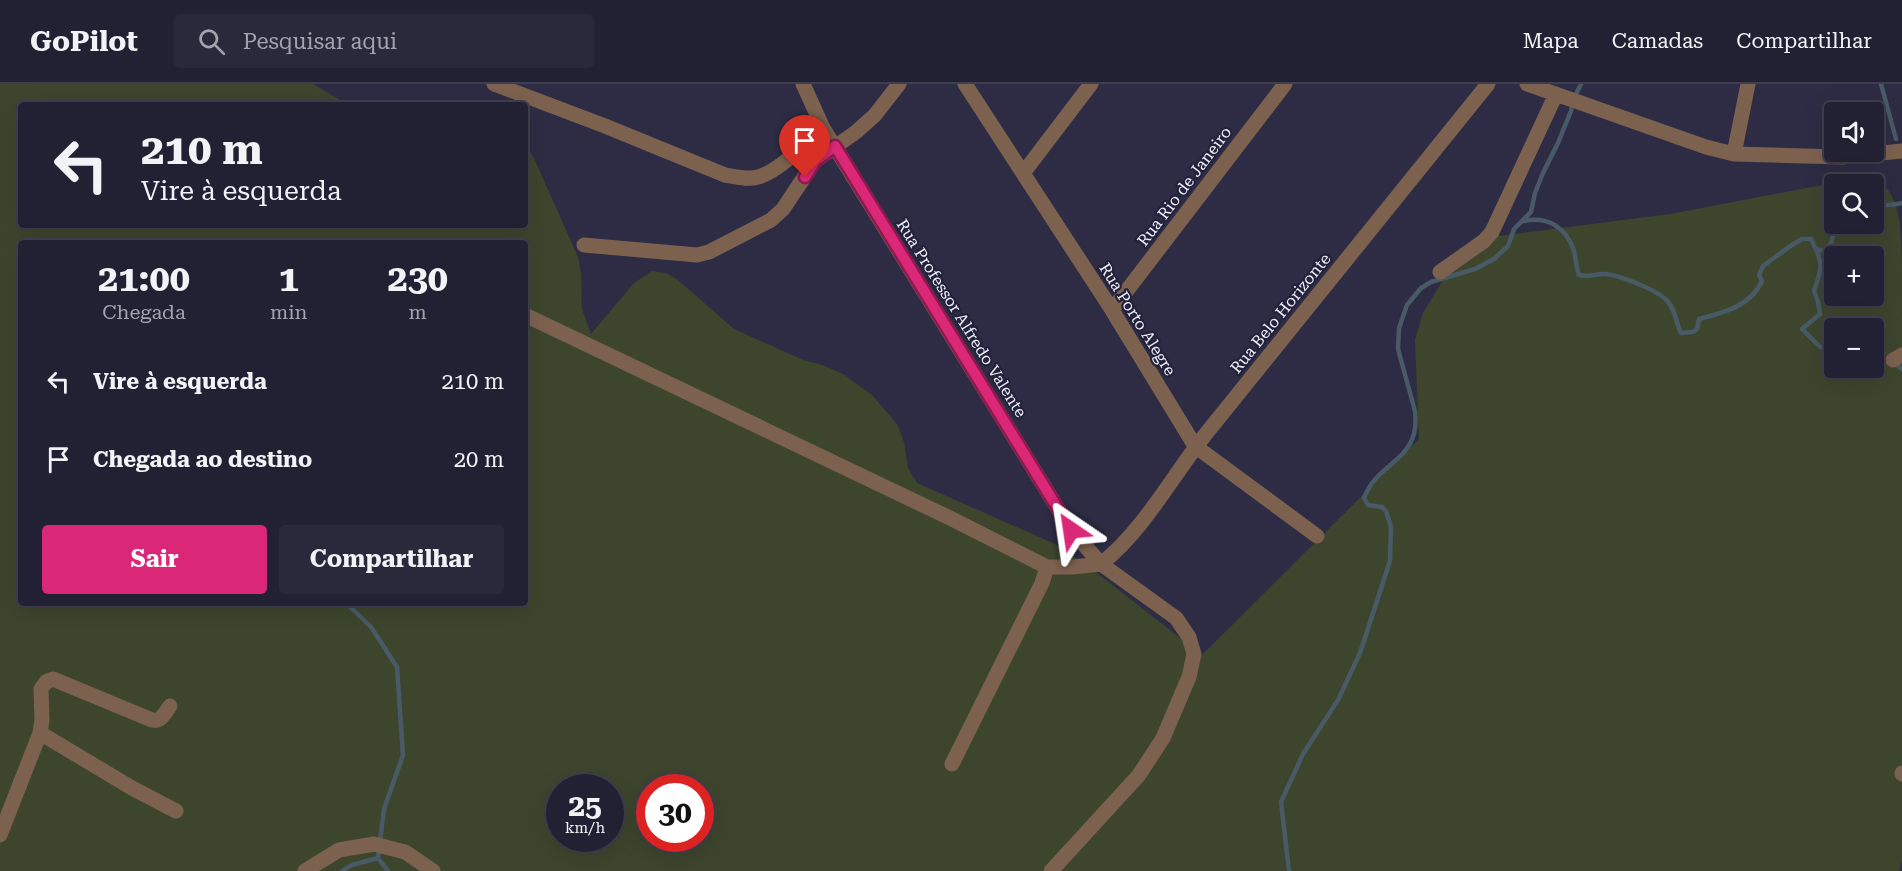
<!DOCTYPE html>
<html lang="pt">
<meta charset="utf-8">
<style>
:root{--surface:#222133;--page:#2a293b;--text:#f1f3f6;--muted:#a2a3ac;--line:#3f3e4e;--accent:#db2777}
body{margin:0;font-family:"Roboto Serif",serif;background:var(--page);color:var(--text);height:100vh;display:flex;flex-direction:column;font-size:22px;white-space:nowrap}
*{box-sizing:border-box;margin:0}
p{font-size:20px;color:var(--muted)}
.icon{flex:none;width:33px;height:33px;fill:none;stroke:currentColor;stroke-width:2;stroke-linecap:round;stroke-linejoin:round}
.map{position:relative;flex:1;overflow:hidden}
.drawer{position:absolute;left:18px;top:156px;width:510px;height:366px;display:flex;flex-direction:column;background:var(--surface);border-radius:6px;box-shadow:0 6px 24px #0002,0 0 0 2px var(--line)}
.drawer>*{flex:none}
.top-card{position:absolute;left:18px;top:18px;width:510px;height:126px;border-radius:6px;box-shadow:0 6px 24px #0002,0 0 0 2px var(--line);background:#222133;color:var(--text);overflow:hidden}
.fabs{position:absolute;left:1824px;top:18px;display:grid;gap:12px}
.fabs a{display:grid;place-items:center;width:60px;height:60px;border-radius:6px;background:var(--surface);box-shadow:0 6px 24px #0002,0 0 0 2px var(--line);font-size:30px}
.speed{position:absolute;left:546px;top:690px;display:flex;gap:12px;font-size:30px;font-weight:700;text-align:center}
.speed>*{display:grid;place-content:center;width:78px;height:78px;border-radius:50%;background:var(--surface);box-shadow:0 6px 24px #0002,0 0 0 2px var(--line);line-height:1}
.speed small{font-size:15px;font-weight:400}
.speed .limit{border:9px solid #d22;background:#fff;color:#111}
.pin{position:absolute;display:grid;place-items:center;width:51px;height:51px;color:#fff;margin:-62px -26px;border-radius:50% 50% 50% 0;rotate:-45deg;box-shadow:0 0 6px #0007}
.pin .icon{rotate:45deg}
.me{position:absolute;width:66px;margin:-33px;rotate:328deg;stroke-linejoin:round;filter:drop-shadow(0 0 4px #0008)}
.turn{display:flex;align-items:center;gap:21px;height:126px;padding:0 24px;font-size:27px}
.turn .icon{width:78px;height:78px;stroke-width:2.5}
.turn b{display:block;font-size:42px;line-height:51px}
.eta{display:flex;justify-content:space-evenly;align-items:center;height:102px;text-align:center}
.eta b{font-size:36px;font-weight:700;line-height:42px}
.action{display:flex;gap:12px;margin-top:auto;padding:12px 24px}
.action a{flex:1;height:69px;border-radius:6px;background:var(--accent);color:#fff;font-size:24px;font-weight:700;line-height:69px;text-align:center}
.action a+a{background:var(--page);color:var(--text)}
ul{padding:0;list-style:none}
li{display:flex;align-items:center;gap:18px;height:78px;padding:0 24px}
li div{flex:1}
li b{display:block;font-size:22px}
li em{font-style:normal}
header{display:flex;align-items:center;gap:36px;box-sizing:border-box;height:84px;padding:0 30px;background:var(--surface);border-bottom:2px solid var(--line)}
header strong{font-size:28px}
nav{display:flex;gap:33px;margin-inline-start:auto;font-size:21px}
.search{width:420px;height:54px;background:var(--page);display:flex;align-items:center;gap:15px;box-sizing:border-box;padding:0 21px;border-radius:6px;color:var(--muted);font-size:22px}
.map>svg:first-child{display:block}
</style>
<header>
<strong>GoPilot</strong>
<div class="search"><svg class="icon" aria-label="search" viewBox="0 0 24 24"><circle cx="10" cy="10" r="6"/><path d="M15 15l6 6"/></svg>Pesquisar aqui</div>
<nav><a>Mapa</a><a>Camadas</a><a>Compartilhar</a></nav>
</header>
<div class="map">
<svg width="1902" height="787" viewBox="0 0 1902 787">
<rect width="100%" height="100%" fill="#2d2c44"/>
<path fill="#3d452d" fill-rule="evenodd" d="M0 0H313L349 21H21V141H525V60L534 74 578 173 581 189 582 225 591 250 634 199 652 187 666 189 678 196 734 245 803 276 823 281 843 290 872 311 897 340 904 358 908 384 917 399 1055 460 1092 485 1202 571 1419 355 1415 256 1423 229 1446 191 1479 160 1499 152 1670 130 1849 96C1856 96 1866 94 1873 96 1902 104 1901 150 1902 178V776L1899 787H0ZM1834 100H1874V140H1834ZM21 159H525V519H21ZM1834 172H1874V212H1834ZM1834 244H1874V284H1834ZM560 704H610V754H560ZM650 704H700V754H650Z"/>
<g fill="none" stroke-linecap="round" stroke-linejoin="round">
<path stroke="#485a66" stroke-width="4.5" d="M1881 0 1896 55
M1874 123C1883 120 1892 122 1902 119
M1524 137C1548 132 1566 143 1574 167 1576 175 1576 183 1579 191 1588 194 1597 189 1606 190 1621 192 1661 207 1669 219 1676 228 1676 239 1681 249L1693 248 1697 245 1699 235C1723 229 1751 222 1762 197L1759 191 1763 182 1789 163 1802 155H1811C1823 179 1823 182 1814 207L1818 218 1820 230 1802 245 1820 263 1834 265
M1816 165 1824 167 1831 159 1834 148 1856 140
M1874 278C1886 274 1892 278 1902 285
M346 519 371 543 397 583 403 671 384 725 378 774 388 787
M342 787 352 781 378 774
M1289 787 1281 718 1303 670 1338 616 1360 569 1390 477 1391 443 1386 427 1382 423 1368 421 1364 414C1378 376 1421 378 1415 327L1398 265 1399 244 1407 221 1421 204 1431 198 1475 185 1494 175 1508 162 1514 145 1531 128 1535 109 1543 89 1558 59 1571 27 1573 16 1581 0"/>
<path stroke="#7c614e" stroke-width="15" d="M494 0 605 42 725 91C737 93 747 96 758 93 780 87 805 59 823 44
M803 0 823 44 1071 446 1101 480 1176 534 1189 553 1194 570 1189 593 1163 654 1139 691 1051 787
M965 0 1112 226 1195 362 1317 452
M1527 0 1706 63 1734 70 1842 73 1902 67
M1734 70 1748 0
M1024 88 1091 0
M584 161 697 171 709 168 771 136 783 125 815 77 856 48 875 31 899 0
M1440 188 1484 157 1492 148 1556 10
M1112 226 1285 0
M525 231 952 435 1047 483
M1893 276 1902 271
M1101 480C1146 444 1173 390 1209 346 1302 231 1395 115 1488 0
M40 649 132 704 176 727
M952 680 1042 499 1047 483H1072L1101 480
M1902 689V690
M0 751 40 649 42 636 41 605 46 598 53 595 152 636C161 638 165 629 170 622
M305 787 339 766 374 760 405 768 433 787"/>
</g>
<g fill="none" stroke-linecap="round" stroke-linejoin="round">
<g stroke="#8e194d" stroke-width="15">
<path id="route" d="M805 93 815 77 835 62 1071 446"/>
</g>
<use href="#route" stroke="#db2777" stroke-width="10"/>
</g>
<g text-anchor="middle" stroke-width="4.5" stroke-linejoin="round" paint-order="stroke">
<g font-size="16" fill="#eff0fd" stroke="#23223a">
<text transform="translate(1184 102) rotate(-53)" y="6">Rua Rio de Janeiro</text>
<text transform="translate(1280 229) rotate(-51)" y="6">Rua Belo Horizonte</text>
<text transform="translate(962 234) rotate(58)" y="6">Rua Professor Alfredo Valente</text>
<text transform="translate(1138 235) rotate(58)" y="6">Rua Porto Alegre</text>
</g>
</g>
</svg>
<div class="fabs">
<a><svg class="icon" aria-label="sound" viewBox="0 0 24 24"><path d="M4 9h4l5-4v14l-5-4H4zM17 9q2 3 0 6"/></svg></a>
<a><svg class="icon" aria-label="search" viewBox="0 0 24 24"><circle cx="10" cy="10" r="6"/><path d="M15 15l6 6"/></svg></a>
<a>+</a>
<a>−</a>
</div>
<div class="speed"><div>25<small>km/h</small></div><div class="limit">30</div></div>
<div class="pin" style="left:805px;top:93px;background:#d93025"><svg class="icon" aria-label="arrive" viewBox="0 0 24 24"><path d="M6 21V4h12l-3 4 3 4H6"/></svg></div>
<svg class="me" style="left:1071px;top:446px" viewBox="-20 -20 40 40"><path d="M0-17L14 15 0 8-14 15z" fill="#db2777" stroke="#fff" stroke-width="4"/></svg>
<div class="top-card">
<div class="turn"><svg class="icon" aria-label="left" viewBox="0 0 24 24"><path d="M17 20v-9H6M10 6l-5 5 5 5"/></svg><div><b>210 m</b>Vire à esquerda</div></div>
</div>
<section class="drawer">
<div class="eta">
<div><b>21:00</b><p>Chegada</p></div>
<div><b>1</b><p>min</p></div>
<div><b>230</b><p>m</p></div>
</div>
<ul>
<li><svg class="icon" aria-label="left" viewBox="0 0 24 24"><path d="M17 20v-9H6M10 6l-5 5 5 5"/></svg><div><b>Vire à esquerda</b></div><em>210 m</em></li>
<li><svg class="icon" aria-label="arrive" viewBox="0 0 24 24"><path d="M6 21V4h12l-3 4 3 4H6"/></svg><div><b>Chegada ao destino</b></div><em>20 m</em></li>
</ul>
<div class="action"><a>Sair</a><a>Compartilhar</a></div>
</section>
</div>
